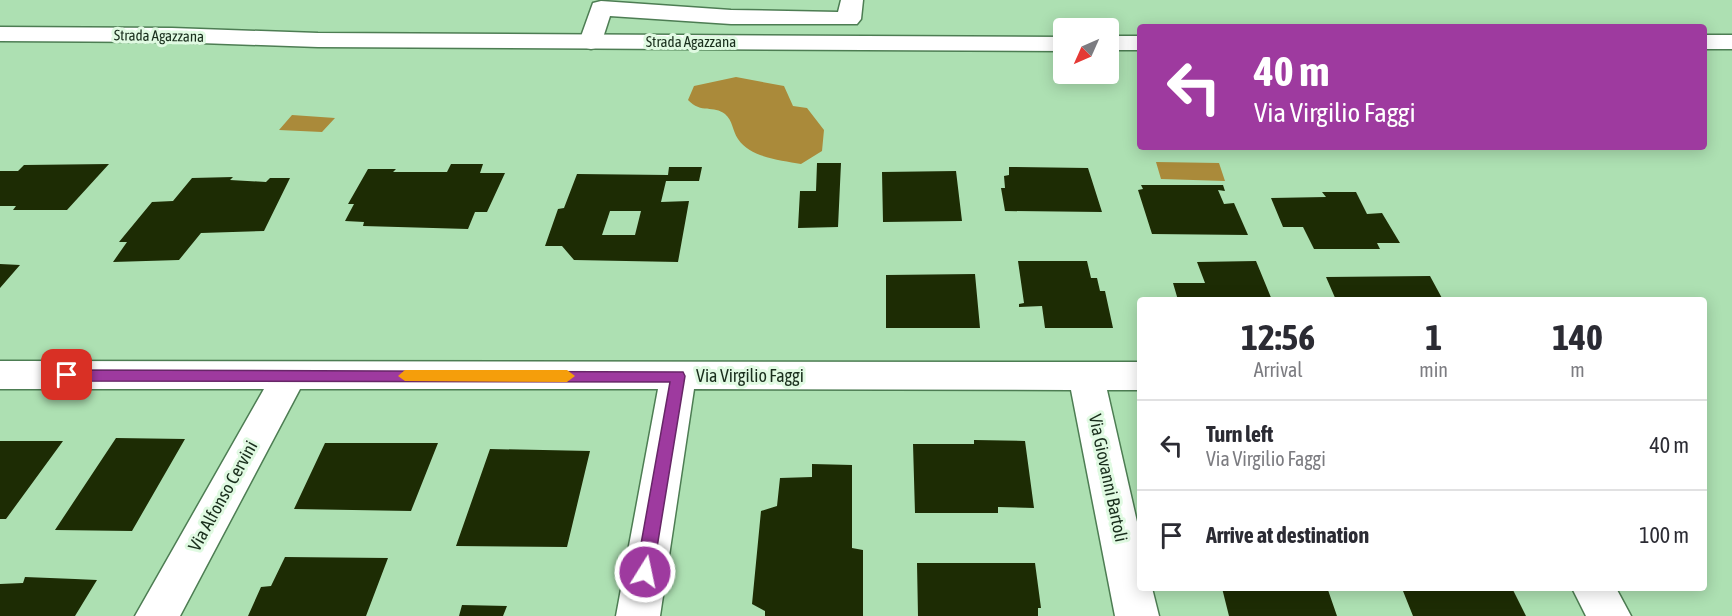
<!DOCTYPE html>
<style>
:root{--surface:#fff;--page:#f2f2f3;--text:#2b2b33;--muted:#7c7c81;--line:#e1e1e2}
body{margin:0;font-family:"Asap Condensed",sans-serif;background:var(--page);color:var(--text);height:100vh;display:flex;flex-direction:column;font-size:22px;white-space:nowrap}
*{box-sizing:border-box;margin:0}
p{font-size:20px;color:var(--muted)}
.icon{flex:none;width:33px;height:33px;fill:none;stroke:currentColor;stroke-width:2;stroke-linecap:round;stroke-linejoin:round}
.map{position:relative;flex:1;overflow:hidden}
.side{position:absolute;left:1137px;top:297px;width:570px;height:294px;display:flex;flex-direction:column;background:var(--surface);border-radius:6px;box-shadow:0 3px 15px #0003}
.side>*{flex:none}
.hud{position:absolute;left:1137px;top:24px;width:570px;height:126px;border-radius:6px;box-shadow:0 3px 15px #0003;background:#9e3a9f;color:#fff;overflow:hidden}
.needle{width:39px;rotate:225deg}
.buttons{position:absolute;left:1053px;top:18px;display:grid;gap:12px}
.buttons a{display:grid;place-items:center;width:66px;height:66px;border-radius:6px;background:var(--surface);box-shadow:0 3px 15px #0003;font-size:30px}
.pin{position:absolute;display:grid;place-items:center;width:51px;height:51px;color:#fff;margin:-26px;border-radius:12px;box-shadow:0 3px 9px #0006}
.me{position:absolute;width:66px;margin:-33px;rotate:10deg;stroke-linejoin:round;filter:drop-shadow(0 0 4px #0008)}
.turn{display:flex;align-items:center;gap:21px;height:126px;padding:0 18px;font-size:27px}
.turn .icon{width:78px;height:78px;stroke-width:2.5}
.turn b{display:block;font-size:42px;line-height:51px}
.eta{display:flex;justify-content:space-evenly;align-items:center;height:102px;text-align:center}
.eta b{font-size:36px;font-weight:700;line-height:42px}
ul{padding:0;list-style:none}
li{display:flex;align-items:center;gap:18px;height:90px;padding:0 18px;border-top:2px solid var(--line)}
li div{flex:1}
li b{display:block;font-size:22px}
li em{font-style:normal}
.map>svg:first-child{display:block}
</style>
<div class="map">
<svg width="1732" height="616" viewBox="0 0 1732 616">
<rect width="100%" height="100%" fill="#ade0b2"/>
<path fill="#aa8a3a" d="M736 77 784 86 793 106 807 108 824 130 822 151 801 164C780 160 751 158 738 139 732 130 733 121 725 114 714 105 701 114 688 100L694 86Z
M292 115 335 118 322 132 279 130Z
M1156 162 1219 163 1225 181 1161 179Z"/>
<path fill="#1d2c04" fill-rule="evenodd" d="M817 163H841L838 227 798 228 800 191H816Z
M109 164 67 210H13L16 206H0V171H18L24 165Z
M451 164H483L480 173H505L487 212H475L468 229 363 226 364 222 345 221 354 204H348L368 169H396L393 172H447Z
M669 167H702L699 181H666L661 202 689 201 678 262 574 260 562 246H545L558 209 564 208 577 174 668 175ZM610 211H641L635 235H602Z
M1009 167 1088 168 1102 212 1005 211 1001 188H1005L1004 176 1009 175Z
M956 171 962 221 883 222 882 172Z
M233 177 230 180 266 182 270 178H290L264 231 201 233 179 260 113 262 127 242H119L152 202 173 201 192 178Z
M1141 185H1223L1225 191 1218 190 1224 204 1234 203 1248 235 1152 234 1138 190 1143 189Z
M1322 192H1356L1367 214 1382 213 1400 243H1377L1380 249H1314L1303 227H1283L1271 198 1326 197Z
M1018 261H1087L1091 278H1097L1100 291H1105L1113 328H1045L1042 306 1019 307V304L1024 303Z
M1256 261 1272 300H1178L1173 283H1205L1197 262Z
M0 264 20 265 0 288Z
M975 274 980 328H886V275Z
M1430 276 1443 300H1336L1326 277Z
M116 438 185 439 132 531 55 530Z
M974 440 1025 441 1034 508 998 507V513H915L913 444H974Z
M0 441H63L6 519H0Z
M325 443H438L411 511 294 509Z
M490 449 590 451 567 547 456 546Z
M812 464 852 465V548L863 550V616H765V611L752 604 761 511 777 506 780 478 812 477Z
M285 557 388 558 366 616H248L261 587 271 586Z
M917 563H1035L1041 608H1038V616H918Z
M25 577 75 579 97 580 75 616H0V584L23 583Z
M1222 588 1328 590 1337 616H1229Z
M1513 590 1526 616H1413L1403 591Z
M462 605 507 606 503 616H459Z"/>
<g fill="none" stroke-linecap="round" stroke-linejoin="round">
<g stroke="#4d7d53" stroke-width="3">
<path id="street" d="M841 0H863L861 19 857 24H731L610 16 600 47 591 49 582 47 579 42 593 3 601 1 731 10 838 12Z
M0 361 1140 362V390H1107L1140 535V588H1152L1159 616H1115L1071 390 694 389 660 616H616L658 389H300L180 616H135L264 389H0Z
M1572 588H1616L1631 616H1586Z"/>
</g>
<g stroke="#4d7d53" stroke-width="3">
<path id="secondary" d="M0 27 172 28 318 33 1064 37V51L318 47 172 42 0 41Z
M1704 35H1732V49H1704Z
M1108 36H1140V50H1108Z"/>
</g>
<use href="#street" fill="#fff" fill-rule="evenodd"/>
<use href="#secondary" fill="#fff" fill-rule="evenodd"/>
</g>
<path fill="#9e3a9f" stroke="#672667" stroke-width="1.5" d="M67 370 683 372 685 376 653 572 651 578 645 580 639 578 636 572 670 382 67 381 59 375Z"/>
<path fill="#f59e0b" d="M405 370H567L575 376 567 382 405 381 398 376Z"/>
<g text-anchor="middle" stroke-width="6" stroke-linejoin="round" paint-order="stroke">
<g font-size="15" fill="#192e1c" stroke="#e0fae2">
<text transform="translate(159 36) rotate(1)" y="5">Strada Agazzana</text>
<text x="691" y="47">Strada Agazzana</text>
</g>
<g font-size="18" fill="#192e1c" stroke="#e0fae2">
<text x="750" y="382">Via Virgilio Faggi</text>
<text transform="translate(1108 478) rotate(78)" y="6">Via Giovanni Bartoli</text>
<text transform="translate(223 496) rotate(-61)" y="6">Via Alfonso Cervini</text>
</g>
</g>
</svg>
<div class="buttons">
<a><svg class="needle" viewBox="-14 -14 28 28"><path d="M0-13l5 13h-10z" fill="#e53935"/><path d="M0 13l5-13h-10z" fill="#7c7c81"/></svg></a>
</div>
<div class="pin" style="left:67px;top:375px;background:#d93025"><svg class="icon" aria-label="arrive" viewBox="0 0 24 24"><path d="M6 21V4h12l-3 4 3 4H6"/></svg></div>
<svg class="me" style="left:645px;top:572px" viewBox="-20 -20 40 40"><circle r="17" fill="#9e3a9f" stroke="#fff" stroke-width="3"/><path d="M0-11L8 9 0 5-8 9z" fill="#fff"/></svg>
<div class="hud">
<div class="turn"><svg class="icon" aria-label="left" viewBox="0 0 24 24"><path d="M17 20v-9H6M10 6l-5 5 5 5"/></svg><div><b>40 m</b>Via Virgilio Faggi</div></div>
</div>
<section class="side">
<div class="eta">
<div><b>12:56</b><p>Arrival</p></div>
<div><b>1</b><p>min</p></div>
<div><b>140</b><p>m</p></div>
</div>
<ul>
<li><svg class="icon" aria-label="left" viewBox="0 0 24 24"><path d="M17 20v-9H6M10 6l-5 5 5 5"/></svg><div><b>Turn left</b><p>Via Virgilio Faggi</p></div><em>40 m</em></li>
<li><svg class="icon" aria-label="arrive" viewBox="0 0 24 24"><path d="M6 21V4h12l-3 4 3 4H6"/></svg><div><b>Arrive at destination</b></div><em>100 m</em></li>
</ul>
</section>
</div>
